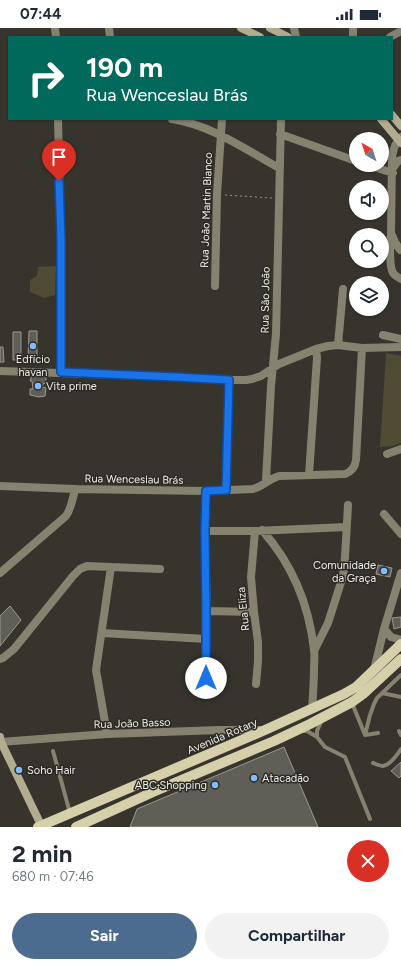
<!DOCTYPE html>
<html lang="pt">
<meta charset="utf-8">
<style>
:root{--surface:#fff;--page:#f2f2f3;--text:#1f2937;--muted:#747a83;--accent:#4b6c8f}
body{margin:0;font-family:Figtree,sans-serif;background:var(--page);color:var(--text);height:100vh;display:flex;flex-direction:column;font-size:15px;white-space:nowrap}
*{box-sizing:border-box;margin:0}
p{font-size:13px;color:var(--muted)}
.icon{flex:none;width:22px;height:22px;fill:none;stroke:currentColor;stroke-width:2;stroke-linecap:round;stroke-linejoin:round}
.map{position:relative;height:799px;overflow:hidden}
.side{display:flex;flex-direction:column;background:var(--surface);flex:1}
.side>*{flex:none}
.guide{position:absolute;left:8px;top:8px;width:385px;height:84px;border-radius:0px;box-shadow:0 1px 3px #0004;background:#00695c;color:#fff;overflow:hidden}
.needle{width:26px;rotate:321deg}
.controls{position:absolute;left:349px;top:104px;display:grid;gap:8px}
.controls a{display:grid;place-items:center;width:40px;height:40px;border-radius:50%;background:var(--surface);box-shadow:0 1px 3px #0004;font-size:20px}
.pin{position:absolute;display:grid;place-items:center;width:34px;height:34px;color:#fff;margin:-41px -17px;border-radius:50% 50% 50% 0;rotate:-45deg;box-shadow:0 0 4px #0007}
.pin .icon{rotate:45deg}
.me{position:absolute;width:44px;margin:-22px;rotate:0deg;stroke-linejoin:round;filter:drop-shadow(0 0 3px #0008)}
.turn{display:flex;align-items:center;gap:14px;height:84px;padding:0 12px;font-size:18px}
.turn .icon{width:52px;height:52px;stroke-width:2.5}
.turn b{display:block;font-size:28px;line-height:34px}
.round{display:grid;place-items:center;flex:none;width:42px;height:42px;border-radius:21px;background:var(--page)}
.headline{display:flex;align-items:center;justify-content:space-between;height:68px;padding:0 12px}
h1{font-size:24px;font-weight:700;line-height:30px}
.action{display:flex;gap:8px;margin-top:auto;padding:8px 12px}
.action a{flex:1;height:46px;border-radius:24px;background:var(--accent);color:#fff;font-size:16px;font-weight:700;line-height:46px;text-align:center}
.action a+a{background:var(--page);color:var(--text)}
.status{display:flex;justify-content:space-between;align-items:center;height:28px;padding:0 20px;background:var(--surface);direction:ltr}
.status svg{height:11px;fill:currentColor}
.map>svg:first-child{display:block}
</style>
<div class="status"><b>07:44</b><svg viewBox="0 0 49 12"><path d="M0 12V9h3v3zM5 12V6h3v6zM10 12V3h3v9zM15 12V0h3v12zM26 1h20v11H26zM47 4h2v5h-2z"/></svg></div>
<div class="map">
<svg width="401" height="799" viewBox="0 0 401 799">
<rect width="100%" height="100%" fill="#36342d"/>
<path fill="#504c34" d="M56 238 55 267 44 270 30 264V252L37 248 38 239Z
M386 325 401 328V415L393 418 380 419Z"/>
<path fill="#605f57" stroke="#9a9890" d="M29 303H37V332H28Z
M13 304H21V332H13Z
M0 319H3L4 334H0Z
M32 346 46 347V356L44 355 42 359 46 360 45 368 39 369 30 367V361H33L32 353H30Z
M378 537 392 540 390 549 376 546Z
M10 578 21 592 0 618V588Z
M401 589V599L394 601 392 590Z
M284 719 318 799H130L137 781Z
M401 734V748L399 750 391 743Z"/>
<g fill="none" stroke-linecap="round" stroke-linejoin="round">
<path stroke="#979590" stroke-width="1" stroke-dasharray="2 3" stroke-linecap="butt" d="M225 167 272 170"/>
<path stroke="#858270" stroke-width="4" d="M226 462 229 352
M382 665 401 669
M352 675 365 707
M303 703H307L317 709 325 719 345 729 370 791
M399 703 401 707
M365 707 370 687 374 676 377 670 401 647
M365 707 378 705
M317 709V703L321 694
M53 723 70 785
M373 735C376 736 380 738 383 738 390 737 397 727 401 721"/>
<path stroke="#858270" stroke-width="8" d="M55 0 56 9
M109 0 110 9
M294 0 296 9
M353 9V0
M390 9 401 3
M58 91 61 210V345
M172 91C211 97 245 121 279 140
M280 106 356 133
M401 109C395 114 393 122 392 130L391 206C390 214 389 238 393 245 395 248 398 249 401 251
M368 137 393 145
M393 140 398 133 401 132
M392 207 395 214 400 222
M215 258 217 166 222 91
M383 307 401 311
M338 317 343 261
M0 343 176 349 229 352H246L252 351 261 348 279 336 316 321 328 318 338 317 362 320 401 319
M387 426 401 421
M309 447 317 330 316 321
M266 453 271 358 276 306 281 91
M0 458 75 461 206 463 253 461C262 459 269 451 279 448L345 446C351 444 355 439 356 432L362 320
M206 463 205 503 207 583 206 650
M384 486 401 506
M262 502C293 537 309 576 314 622 315 628 314 635 314 641 314 654 313 667 312 681
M205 503H255L346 499
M255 503 251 549 254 584 258 614V633L256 656
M0 545 66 488C71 481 73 470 75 461
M207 583 254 584
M384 601 391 609 401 612
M102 605 206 611
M314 623 328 595 343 548 345 529 348 477
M0 631 3 630 14 621 73 548 80 541 87 538 160 541
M374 642 384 601 401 545
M107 706 96 642 111 539
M0 714 107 706 219 702H261"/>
<path stroke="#b2ad91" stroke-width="8" d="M241 0 260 9
M270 0 288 9
M392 87 401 98
M381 91 401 115
M0 709 1 714 41 797 43 799"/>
<path stroke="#d5cfaa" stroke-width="10" d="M38 799 265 702 344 666 356 659 401 616
M76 799 153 764 274 713 310 696 352 674 363 666 401 631"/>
</g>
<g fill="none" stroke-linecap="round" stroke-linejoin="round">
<g stroke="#114b97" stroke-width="10">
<path id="route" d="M59 153 61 210V344L176 349 229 352 226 462 206 463 205 503 206 583V650"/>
</g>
<use href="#route" stroke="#1a73e8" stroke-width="7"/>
</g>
<g fill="#80bdfa" stroke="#2c2a23" stroke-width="1.5">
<circle cx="33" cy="318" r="4"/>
<circle cx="38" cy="358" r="4"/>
<circle cx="384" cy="543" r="4"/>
<circle cx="19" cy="742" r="4"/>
<circle cx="254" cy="750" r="4"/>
<circle cx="215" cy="757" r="4"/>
</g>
<g text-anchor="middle" stroke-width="3" stroke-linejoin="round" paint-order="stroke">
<g font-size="11" fill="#edece8" stroke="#2c2a23">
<text transform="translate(206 182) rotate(-88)" y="4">Rua João Martin Bianco</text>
<text transform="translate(265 272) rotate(-89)" y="4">Rua São João</text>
<text transform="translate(134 451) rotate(1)" y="4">Rua Wenceslau Brás</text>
<text transform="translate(243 581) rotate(-96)" y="4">Rua Eliza</text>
<text transform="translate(132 695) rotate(-2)" y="4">Rua João Basso</text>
<text transform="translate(222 708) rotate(-23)" y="4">Avenida Rotary</text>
</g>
<g font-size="11" fill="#edece8" stroke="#2c2a23" text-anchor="start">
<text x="33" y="335" text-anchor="middle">Edfício<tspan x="33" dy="13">havan</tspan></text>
<text x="46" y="362">Vita prime</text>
<text x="376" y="541" text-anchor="end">Comunidade<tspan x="376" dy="13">da Graça</tspan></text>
<text x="27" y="746">Soho Hair</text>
<text x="262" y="754">Atacadão</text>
<text x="207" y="761" text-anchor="end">ABC Shopping</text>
</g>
</g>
</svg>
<div class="controls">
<a><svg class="needle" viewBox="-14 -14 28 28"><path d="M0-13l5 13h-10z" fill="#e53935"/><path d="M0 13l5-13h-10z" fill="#747a83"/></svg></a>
<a><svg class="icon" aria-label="sound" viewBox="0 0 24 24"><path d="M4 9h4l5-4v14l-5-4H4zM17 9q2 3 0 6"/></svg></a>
<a><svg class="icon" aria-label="search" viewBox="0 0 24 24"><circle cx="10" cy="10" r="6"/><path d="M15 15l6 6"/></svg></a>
<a><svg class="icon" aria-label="layers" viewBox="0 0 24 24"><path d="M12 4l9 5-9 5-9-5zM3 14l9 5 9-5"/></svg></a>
</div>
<div class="pin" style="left:59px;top:153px;background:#d93025"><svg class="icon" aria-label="arrive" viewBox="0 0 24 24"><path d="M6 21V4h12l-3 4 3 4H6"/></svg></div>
<svg class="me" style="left:206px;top:650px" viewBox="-20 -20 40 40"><circle r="19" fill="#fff"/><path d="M0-13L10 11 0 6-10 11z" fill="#1a73e8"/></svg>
<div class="guide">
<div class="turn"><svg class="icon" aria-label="right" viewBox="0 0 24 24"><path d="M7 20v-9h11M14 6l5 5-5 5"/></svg><div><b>190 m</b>Rua Wenceslau Brás</div></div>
</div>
</div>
<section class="side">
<div class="headline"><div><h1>2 min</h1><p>680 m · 07:46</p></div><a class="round" style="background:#d93025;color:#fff"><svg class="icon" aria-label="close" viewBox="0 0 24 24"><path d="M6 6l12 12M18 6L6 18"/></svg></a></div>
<div class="action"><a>Sair</a><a>Compartilhar</a></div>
</section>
